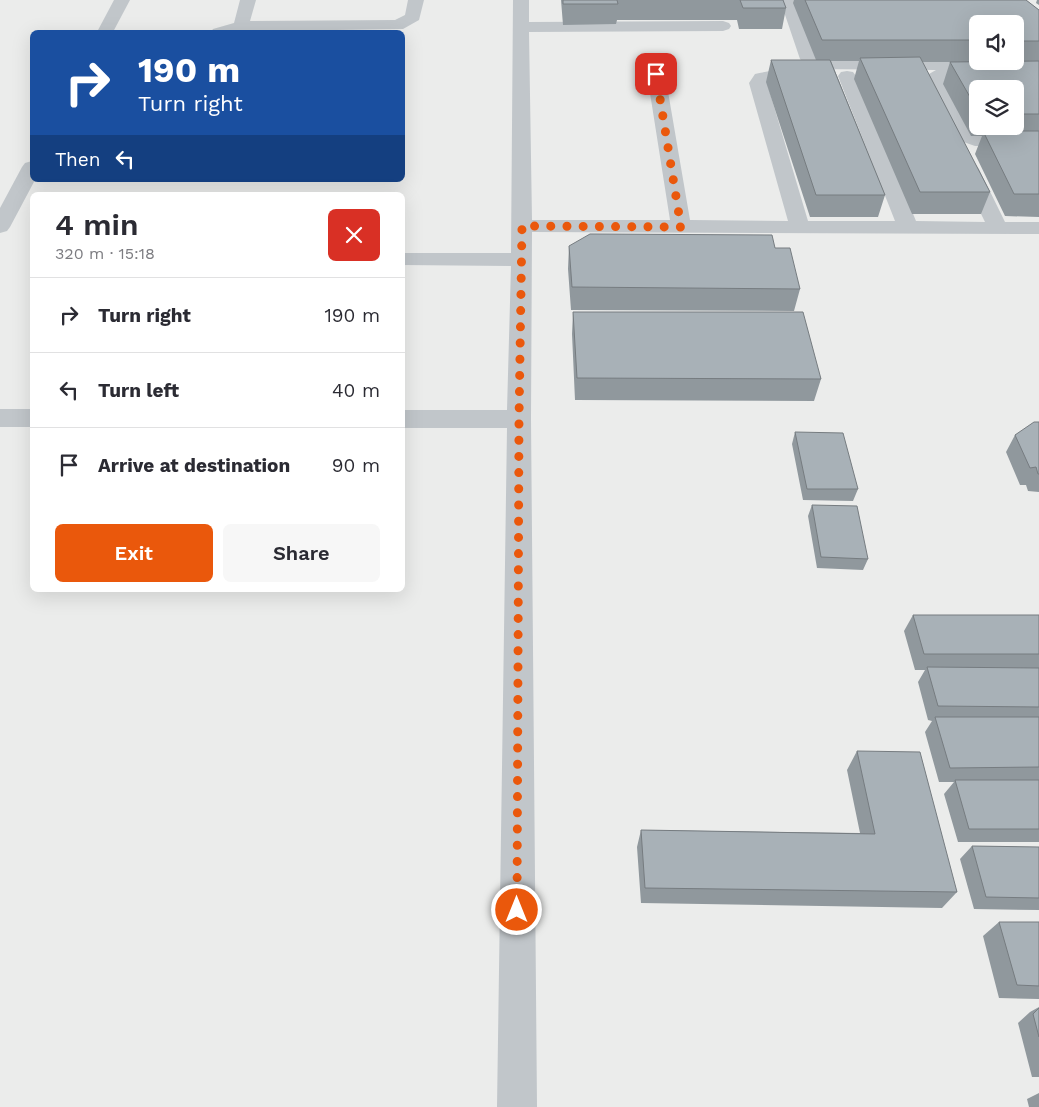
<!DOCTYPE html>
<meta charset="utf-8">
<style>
:root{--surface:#fff;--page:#f7f7f7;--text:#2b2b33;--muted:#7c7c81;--line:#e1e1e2;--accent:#ea580c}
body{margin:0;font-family:"Work Sans",sans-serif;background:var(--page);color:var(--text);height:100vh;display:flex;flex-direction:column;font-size:19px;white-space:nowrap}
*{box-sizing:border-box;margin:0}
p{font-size:16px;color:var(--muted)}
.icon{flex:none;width:28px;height:28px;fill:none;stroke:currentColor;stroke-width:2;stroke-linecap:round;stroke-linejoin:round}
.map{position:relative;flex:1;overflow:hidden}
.panel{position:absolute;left:30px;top:192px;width:375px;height:400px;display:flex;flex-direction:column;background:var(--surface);border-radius:8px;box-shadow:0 5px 20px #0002}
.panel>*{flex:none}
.guide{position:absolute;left:30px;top:30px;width:375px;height:152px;border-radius:8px;box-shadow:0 5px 20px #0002;background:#1a4fa0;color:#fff;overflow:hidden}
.buttons{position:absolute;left:969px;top:15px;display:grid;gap:10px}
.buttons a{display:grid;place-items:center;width:55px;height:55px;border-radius:8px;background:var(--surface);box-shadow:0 5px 20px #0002;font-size:25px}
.pin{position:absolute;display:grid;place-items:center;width:42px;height:42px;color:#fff;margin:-21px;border-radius:10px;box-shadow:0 2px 8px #0006}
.me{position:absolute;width:55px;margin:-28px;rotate:0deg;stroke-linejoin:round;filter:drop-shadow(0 0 4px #0008)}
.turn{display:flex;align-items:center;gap:18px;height:105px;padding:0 25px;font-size:22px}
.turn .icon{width:65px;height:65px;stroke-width:2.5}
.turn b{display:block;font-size:35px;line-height:42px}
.then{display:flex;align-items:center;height:48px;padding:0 25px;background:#0003;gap:10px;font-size:19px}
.round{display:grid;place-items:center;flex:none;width:52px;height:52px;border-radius:8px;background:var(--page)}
.head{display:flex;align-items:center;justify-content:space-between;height:85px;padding:0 25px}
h1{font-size:30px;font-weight:600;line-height:38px}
.action{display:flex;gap:10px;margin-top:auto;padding:10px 25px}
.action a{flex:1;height:58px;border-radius:8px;background:var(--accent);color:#fff;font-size:20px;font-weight:600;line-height:58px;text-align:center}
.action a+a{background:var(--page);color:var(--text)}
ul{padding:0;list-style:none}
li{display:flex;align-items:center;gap:15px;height:75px;padding:0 25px;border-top:1px solid var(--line)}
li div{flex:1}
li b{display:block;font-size:19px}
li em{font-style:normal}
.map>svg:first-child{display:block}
</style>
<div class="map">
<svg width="1039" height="1107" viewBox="0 0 1039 1107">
<rect width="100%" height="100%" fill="#fafaf7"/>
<path fill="#ebeceb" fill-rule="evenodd" d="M0 0H1039V1107H0ZM978 24H1015V61H978ZM32 32H402V180H32ZM978 89H1015V126H978ZM32 195H402V590H32Z"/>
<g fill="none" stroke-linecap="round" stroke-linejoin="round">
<path fill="#c1c6ca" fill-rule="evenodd" d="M114 0H130L113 32H97Z
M240 0H256L250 21 395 20 405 15 408 0H424L419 20 403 29 211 32 213 29 234 23Z
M513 0H529V22L723 21 729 23 731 26 729 29 723 31 529 32 532 220H670L647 74 650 70 656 69 662 70 665 74 690 220 788 221 749 83 755 74C772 70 793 68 810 72L813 76 810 80 769 81 767 83 808 221H895L838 76 841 72 847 71 853 72 856 76 916 221 985 222 959 169 962 165 969 163 976 165 979 169 1005 222H1039V234L532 232 531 419 537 1107H497L507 428H402V410H507L511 266 402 265V253H511Z
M780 0H796L817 57 821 60H1039V70H968L972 74 969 78 944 80 972 132 977 134H1039V146H975L958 140 926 80 929 74 936 70 811 69 800 59Z
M32 161V180H35L10 227 7 231 0 233V208L22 167 25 163Z
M0 409H32V427H0Z"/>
</g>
<path fill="#90989d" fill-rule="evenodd" d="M561 0H783L786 8 782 29H739L737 20H617L616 24 563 25Z
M794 0H1026L1039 10V217L1005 216 975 154 982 136H971L943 84 950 62H992H922L990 192 981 214H912L854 79 859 61H831L885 195 878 217H810L766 82 771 60H816L793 3ZM978 24H1015V61H978ZM978 89H1015V126H978Z
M1037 0H1039V5L1036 3Z
M569 246 775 248 800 289 794 311 571 310 568 269Z
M573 312 821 379 814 401 575 400 572 334Z
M1039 422V492L1028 491 1026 485H1020L1006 452 1015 435Z
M795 432 858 489 853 501 803 500 792 444Z
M812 505 868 559 863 570 817 568 808 516Z
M913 615H1039V842H958L944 794 954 782H939L925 732 932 721 928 720 918 682 925 670H915L904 631Z
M857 751 957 892 942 908 641 903 637 847 641 830 860 833 847 770Z
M972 846 1039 847V910L974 909 960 859Z
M999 922H1039V999L999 998 983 936Z
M1039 1007V1077H1032L1018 1023 1030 1012Z
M1039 1093V1107H1029L1027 1099Z"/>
<path fill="#a8b1b7" stroke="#767c80" d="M563 0H617L618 4H563Z
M740 0H783L786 8H743Z
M805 0H1026L1039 10V41H1015V24H978V40H822Z
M920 57 990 192H920L860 58Z
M771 60H830L885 195H816Z
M1039 61V114H1015V89H978V111L950 62Z
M983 131H1039V194H1014Z
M590 234 772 235 775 248H790L800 289 572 287 569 246Z
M573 312H803L821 379 577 378Z
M1034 422H1039V474H1038L1036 467 1030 468 1015 435Z
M795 432 843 433 858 489H807Z
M812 505 857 506 868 559 821 557Z
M913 615H1039V654H924Z
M927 667 1039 668V707L938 706Z
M935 717H1039V767L950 768Z
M857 751 920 752 957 892 645 888 641 830 875 834Z
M955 780H1039V829H969Z
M972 846 1039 847V898L986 897Z
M999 922H1039V986L1017 985Z
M1039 1008V1037L1033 1014Z"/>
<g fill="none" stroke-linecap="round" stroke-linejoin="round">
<path stroke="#ea580c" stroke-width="9" stroke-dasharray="0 16.2" d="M517 910 519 419 522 226 681 227 656 74"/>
</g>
</svg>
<div class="buttons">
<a><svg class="icon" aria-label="sound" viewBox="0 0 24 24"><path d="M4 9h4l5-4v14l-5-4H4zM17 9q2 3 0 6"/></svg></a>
<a><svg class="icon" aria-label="layers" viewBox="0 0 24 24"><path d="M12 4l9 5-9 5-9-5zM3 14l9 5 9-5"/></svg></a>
</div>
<div class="pin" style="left:656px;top:74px;background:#d93025"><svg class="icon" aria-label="arrive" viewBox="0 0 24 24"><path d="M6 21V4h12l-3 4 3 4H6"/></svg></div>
<svg class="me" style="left:517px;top:910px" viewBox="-20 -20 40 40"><circle r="17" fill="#ea580c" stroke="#fff" stroke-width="3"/><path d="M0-11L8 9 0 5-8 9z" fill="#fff"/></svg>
<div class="guide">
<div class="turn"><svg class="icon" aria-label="right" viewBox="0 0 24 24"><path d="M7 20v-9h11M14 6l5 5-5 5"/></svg><div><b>190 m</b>Turn right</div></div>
<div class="then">Then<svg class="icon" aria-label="left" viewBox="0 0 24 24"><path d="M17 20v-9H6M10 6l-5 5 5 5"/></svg></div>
</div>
<section class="panel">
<div class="head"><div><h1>4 min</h1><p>320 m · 15:18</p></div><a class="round" style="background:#d93025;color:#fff"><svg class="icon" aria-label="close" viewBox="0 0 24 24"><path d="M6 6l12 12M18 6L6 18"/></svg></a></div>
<ul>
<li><svg class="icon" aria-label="right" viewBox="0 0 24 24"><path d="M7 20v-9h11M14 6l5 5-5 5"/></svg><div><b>Turn right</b></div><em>190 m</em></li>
<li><svg class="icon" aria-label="left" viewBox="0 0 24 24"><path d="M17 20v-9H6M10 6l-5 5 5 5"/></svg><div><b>Turn left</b></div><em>40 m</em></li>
<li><svg class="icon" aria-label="arrive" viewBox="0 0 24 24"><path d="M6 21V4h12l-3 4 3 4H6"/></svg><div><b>Arrive at destination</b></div><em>90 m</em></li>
</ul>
<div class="action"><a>Exit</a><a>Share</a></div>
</section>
</div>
